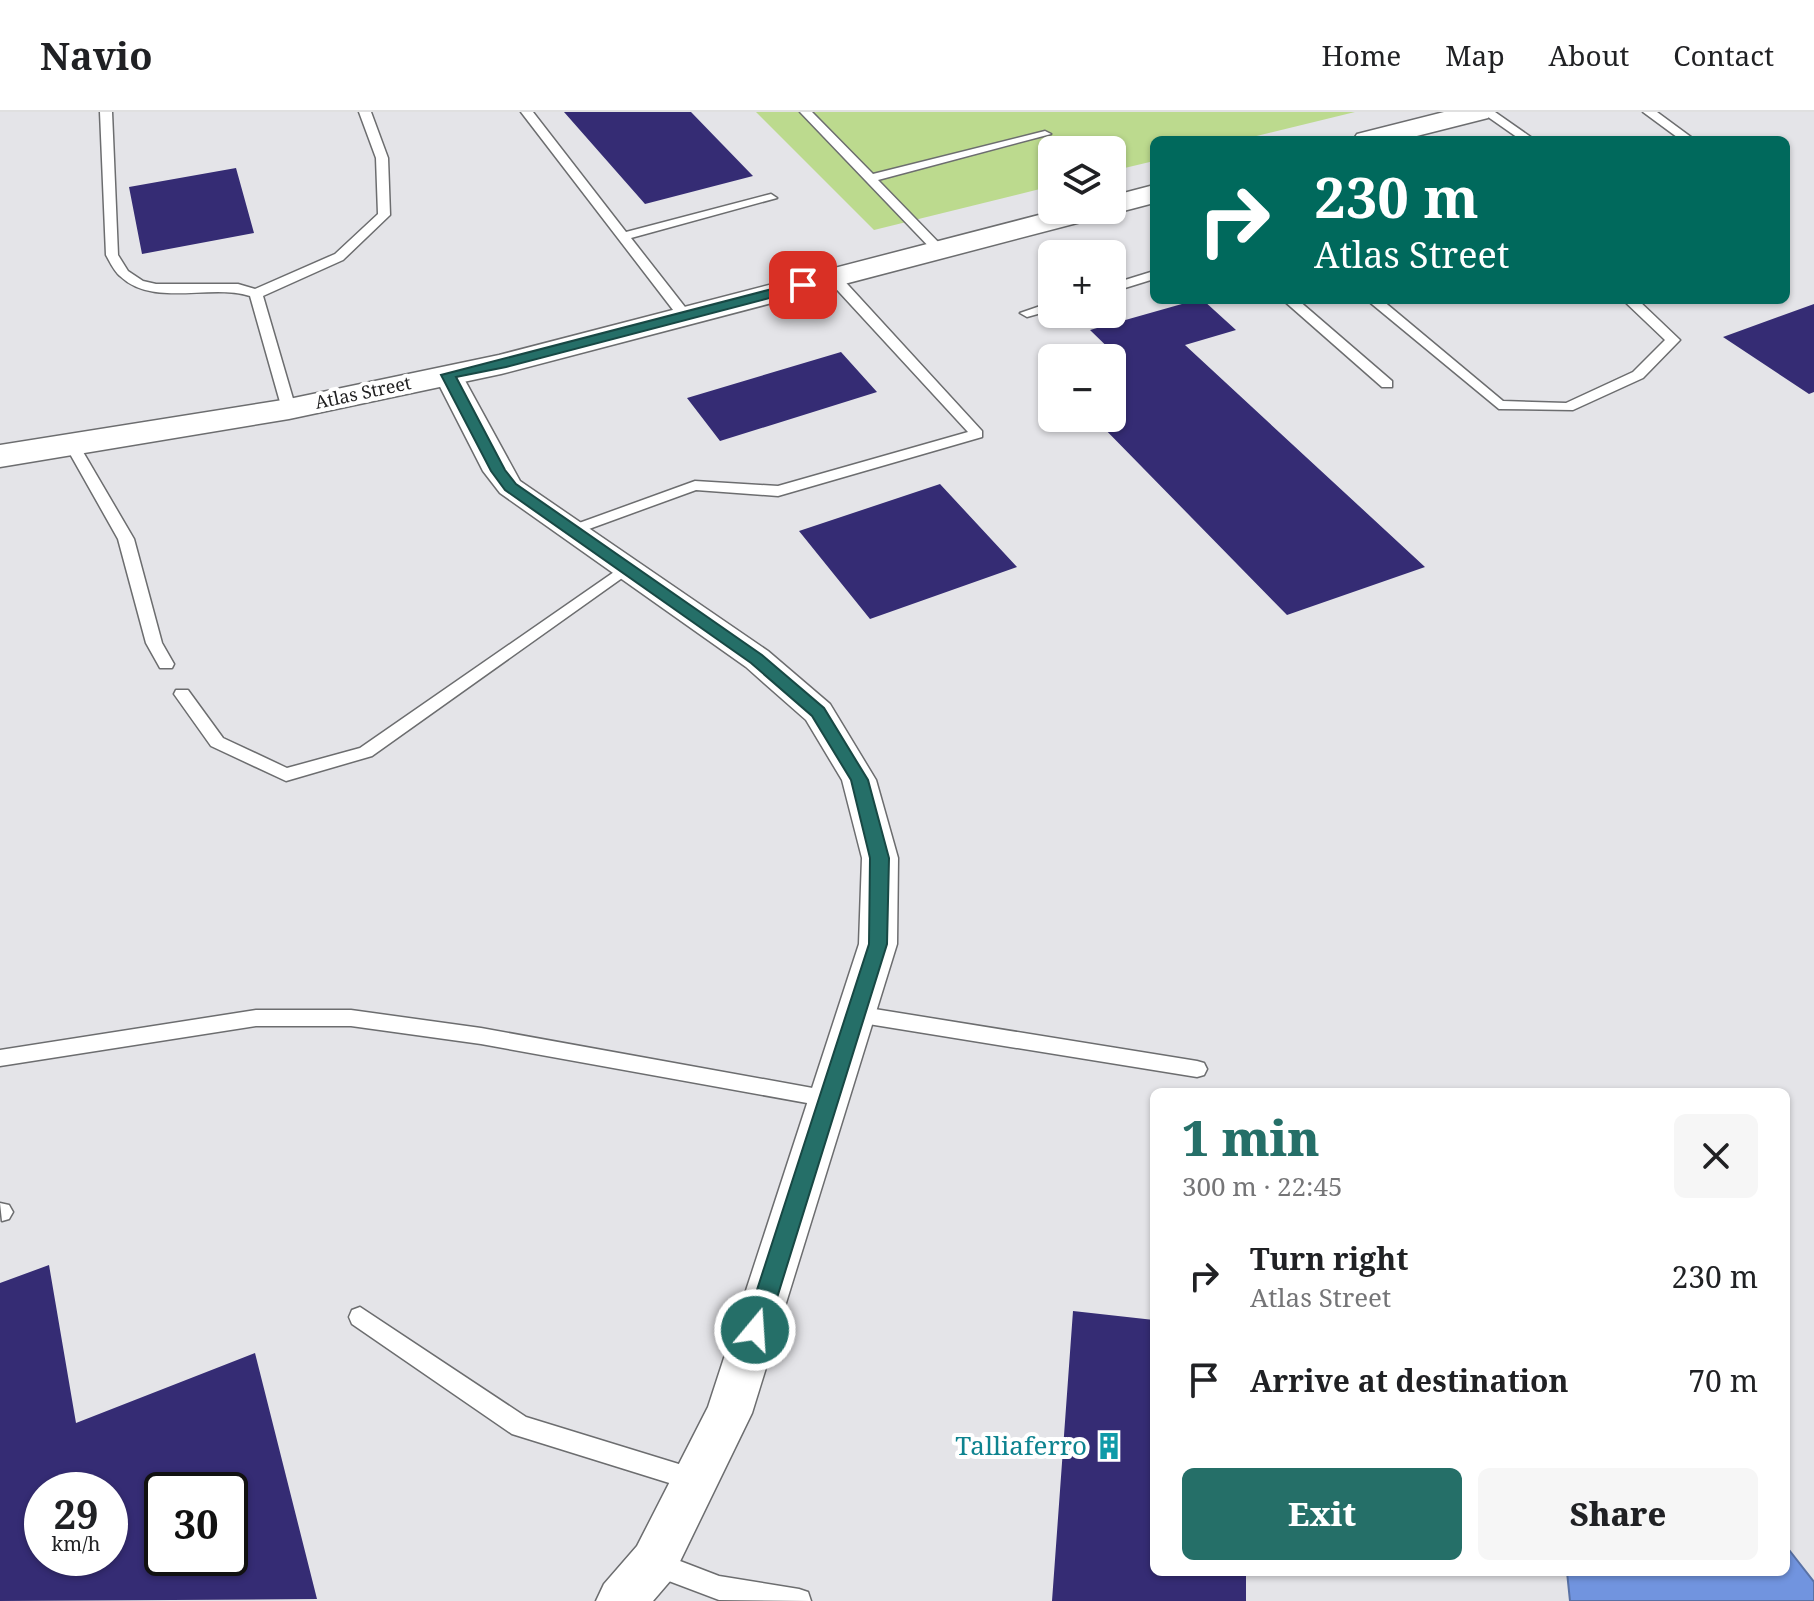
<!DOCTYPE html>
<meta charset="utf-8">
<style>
:root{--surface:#fff;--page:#f6f6f6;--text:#202124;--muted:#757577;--line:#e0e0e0;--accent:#256f68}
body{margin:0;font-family:"Noto Serif",serif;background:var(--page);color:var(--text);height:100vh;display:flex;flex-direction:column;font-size:30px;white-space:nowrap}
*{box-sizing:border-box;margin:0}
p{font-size:26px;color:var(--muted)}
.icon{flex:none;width:44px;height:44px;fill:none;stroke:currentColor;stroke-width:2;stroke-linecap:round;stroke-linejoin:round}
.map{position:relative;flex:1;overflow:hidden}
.sheet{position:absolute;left:1150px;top:976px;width:640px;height:488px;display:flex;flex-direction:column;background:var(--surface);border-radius:12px;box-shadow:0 2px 6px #0004}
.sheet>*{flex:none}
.guide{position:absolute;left:1150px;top:24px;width:640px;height:168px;border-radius:12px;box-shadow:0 2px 6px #0004;background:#00695c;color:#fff;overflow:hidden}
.controls{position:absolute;left:1038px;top:24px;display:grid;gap:16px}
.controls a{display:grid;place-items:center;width:88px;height:88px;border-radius:12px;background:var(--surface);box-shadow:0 2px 6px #0004;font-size:40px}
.speed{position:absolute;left:24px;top:1360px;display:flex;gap:16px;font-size:40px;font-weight:700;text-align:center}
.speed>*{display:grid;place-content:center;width:104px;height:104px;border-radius:50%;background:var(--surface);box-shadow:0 2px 6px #0004;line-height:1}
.speed small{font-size:20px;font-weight:400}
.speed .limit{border:4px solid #111;border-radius:12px;background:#fff;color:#111}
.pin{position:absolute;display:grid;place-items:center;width:68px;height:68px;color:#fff;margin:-34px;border-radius:16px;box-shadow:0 4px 12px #0006}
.me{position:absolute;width:88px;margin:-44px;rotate:18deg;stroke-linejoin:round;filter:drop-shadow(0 0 6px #0008)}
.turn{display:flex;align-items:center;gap:28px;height:168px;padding:0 32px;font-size:36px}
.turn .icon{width:104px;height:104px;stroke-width:2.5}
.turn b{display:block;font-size:56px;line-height:68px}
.round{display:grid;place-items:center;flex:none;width:84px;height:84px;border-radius:12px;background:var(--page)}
.overview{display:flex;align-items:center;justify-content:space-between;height:136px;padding:0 32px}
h1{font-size:48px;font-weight:800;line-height:60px;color:var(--accent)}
.cta{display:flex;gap:16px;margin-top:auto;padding:16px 32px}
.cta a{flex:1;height:92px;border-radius:12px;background:var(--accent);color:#fff;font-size:32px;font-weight:800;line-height:92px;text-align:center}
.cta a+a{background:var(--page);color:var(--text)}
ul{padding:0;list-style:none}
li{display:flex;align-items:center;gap:24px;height:104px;padding:0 32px}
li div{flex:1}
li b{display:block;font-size:30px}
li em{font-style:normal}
header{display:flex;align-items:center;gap:48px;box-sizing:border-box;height:112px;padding:0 40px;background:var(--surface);border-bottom:2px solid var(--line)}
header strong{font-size:38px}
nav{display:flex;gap:44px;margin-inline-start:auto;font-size:28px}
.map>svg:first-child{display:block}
</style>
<header>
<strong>Navio</strong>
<nav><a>Home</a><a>Map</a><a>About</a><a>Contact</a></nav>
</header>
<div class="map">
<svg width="1814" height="1489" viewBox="0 0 1814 1489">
<rect width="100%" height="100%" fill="#e4e4e8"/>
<path fill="#bcda8e" d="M756 0H1355L1240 28H1154V49L1112 59V38H1052V74L874 118Z"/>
<path fill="#7194df" stroke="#5972a6" stroke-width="2" d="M1786 1434 1814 1470V1489H1570L1567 1460H1786Z"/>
<path fill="#352c74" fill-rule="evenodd" d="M564 0H691L753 64 645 92Z
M236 56 254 121 142 142 129 75Z
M1196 188H1203L1236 218 1185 233 1425 455 1287 503 1094 306H1112V258L1126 253 1090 218Z
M1814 192V280L1809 282 1723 225Z
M841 240 877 280 720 329 687 286Z
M940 372 1017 455 870 507 799 419Z
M49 1153 76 1311 255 1241 317 1487 0 1489V1171ZM42 1378H110V1446H42ZM162 1378H230V1446H162Z
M1073 1199 1154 1208V1460H1246V1489H1052Z"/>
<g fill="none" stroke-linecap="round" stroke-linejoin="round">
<g stroke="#6c6d6f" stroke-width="3">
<path id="service" d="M100 0H112L118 143 128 159 143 169 156 172H238L255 177 335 142 378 102 376 46 359 0H371L388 46 390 103 343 148 263 184 296 297 294 300H284L282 297 250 184C210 171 153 196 120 164 114 159 110 150 106 143Z
M521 0H533L626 120 771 82 777 86 631 126 692 204 685 208 680 207Z
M800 0H812L873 62 1045 19 1051 22 878 68 943 135V141H935Z
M1481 0H1495L1535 28H1521Z
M1643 0H1657L1695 28H1681Z
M1154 159V167L1112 180V172Z
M833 161 838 162 982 319V325L778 384 696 378 578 421H568V415L695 369 778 374 968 320 828 168 827 165Z
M1283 188H1298L1392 269V275H1382Z
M1367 188H1382L1503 289 1566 291 1633 260 1665 228 1623 188H1638L1680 228 1643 266 1573 298 1499 297Z
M1052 190V198L1027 205 1020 201Z
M72 329 79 333 134 427 162 531 174 552 172 556H160L146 531 118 427 65 333Z
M627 451 632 453 635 456 632 459 372 644 286 669 211 634 174 582 176 578H188L223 626 287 656 360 636Z
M856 894 1197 949 1204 951 1207 957 1204 963 1197 965 856 910 849 907 846 902 849 897Z
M256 898H351L481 916 829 979 836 981 839 987 836 993 829 995 481 932 351 914H256L0 954V938Z
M0 1091 9 1093 13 1100 9 1107 2 1109Z
M360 1195 526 1305 695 1357 703 1360 707 1368 703 1376 695 1379 512 1322 352 1212 349 1205 352 1198Z
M654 1439 719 1464 799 1477 808 1480 811 1489 719 1488 645 1460 642 1451 645 1442Z"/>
</g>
<g stroke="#6c6d6f" stroke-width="3">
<path id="minor" d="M448 255 458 257 462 263 520 369 768 539 830 592 876 668 898 746 897 832 752 1301 671 1468 653 1489H596L604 1472 637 1434 708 1295 859 832 862 746 842 668 806 608 746 555 500 381 483 359 434 263 438 257Z"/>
</g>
<g stroke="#6c6d6f" stroke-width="3">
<path id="tertiary" d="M1444 0H1492L1488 6 1401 28H1353L1357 22Z
M1154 73V91L1112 102 1106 101 1104 104 501 262 289 307 0 355V333L289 287 499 243 1058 98H1112V84Z"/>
</g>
<use href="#service" fill="#fff" fill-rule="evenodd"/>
<use href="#minor" fill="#fff" fill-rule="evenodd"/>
<use href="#tertiary" fill="#fff" fill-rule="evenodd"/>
</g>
<path fill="#256f68" stroke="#184844" stroke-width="2" d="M803 169 808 170V176L506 255 456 265 505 358 516 372 762 543 824 596 868 668 889 746 887 832 767 1218 763 1225 755 1228 747 1225 744 1218 869 832 870 746 851 668 812 604 751 551 505 378 491 359 441 263Z"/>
<defs>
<g id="building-bare" transform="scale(2.16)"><path d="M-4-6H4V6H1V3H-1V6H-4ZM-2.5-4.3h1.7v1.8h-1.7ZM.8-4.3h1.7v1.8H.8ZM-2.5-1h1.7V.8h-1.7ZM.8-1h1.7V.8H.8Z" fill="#0f9aa8" stroke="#fff" stroke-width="2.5" paint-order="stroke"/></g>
</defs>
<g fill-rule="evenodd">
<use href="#building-bare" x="1109" y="1334"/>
</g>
<g text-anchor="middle" stroke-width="8" stroke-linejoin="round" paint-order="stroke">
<g font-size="18" fill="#212122" stroke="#fff">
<text transform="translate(363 281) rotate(-12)" y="6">Atlas Street</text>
</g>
<g font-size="26" fill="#0d838f" stroke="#fff" text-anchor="end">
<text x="1087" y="1343">Talliaferro</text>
</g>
</g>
</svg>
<div class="controls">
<a><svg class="icon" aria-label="layers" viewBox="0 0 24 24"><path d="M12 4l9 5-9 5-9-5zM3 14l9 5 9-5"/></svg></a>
<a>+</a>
<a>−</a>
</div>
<div class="speed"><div>29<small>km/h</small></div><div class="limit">30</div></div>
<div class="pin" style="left:803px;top:173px;background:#d93025"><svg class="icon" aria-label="arrive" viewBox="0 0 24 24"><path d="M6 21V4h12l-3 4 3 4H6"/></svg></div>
<svg class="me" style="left:755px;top:1218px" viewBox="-20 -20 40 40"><circle r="17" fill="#256f68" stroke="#fff" stroke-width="3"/><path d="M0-11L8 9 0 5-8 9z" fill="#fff"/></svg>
<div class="guide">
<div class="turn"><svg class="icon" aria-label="right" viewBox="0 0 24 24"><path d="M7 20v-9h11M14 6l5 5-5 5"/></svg><div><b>230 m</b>Atlas Street</div></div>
</div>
<section class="sheet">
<div class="overview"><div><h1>1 min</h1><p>300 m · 22:45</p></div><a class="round"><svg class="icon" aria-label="close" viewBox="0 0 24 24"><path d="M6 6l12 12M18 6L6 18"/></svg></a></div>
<ul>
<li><svg class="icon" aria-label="right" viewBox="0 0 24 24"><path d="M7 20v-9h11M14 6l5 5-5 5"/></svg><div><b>Turn right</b><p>Atlas Street</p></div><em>230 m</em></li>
<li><svg class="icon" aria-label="arrive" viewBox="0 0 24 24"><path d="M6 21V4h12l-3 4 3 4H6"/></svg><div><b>Arrive at destination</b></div><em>70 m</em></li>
</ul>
<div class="cta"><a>Exit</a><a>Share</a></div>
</section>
</div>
